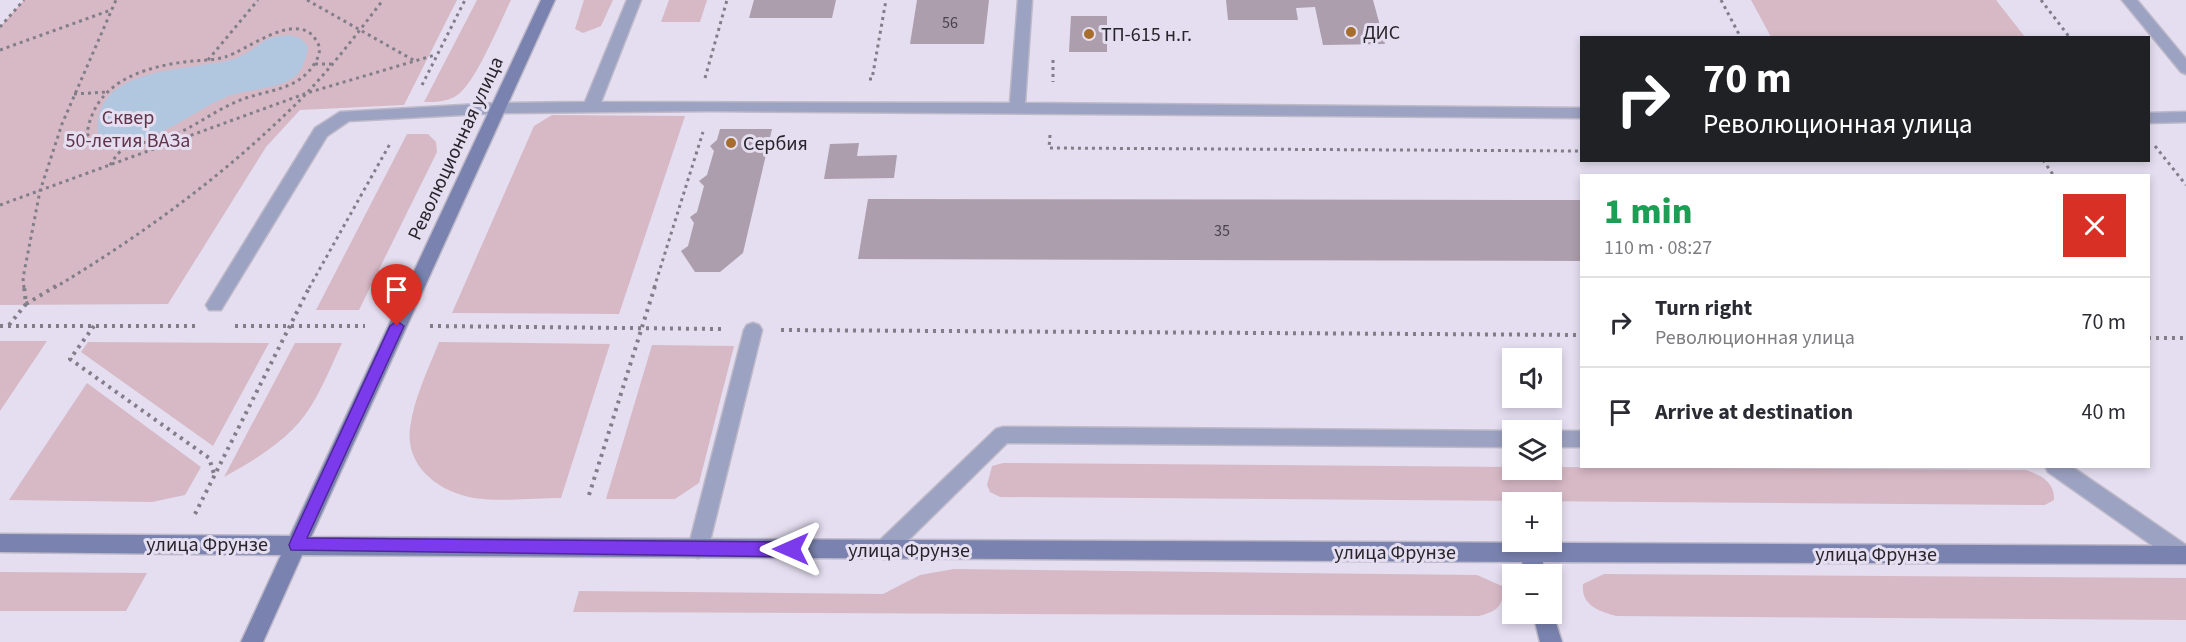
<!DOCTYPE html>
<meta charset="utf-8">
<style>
:root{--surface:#fff;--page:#f2f2f3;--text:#2b2b33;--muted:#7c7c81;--line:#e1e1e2}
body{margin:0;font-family:"Source Sans 3",sans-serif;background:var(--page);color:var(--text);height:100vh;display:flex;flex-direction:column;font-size:22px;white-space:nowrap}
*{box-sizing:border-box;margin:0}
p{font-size:20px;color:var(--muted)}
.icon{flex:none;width:33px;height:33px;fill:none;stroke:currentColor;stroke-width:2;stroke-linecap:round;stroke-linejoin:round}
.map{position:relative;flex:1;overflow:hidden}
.sheet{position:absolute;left:1580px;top:174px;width:570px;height:294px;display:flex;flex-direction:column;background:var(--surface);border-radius:0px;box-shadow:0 3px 9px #0003}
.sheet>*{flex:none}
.guide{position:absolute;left:1580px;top:36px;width:570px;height:126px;border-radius:0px;box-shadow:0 3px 9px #0003;background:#202124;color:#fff;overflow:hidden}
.fabs{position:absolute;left:1502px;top:348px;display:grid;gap:12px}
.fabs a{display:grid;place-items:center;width:60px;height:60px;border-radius:0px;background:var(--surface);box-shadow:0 3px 9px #0003;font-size:30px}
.pin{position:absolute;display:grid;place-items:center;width:51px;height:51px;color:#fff;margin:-62px -26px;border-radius:50% 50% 50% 0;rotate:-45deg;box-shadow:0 0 6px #0007}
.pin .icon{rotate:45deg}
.me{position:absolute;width:66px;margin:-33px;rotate:270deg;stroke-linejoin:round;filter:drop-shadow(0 0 4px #0008)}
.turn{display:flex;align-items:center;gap:21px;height:126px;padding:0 24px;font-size:27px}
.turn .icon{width:78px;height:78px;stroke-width:2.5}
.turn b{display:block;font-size:42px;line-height:51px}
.round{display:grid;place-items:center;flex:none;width:63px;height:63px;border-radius:0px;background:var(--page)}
.overview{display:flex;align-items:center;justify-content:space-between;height:102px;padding:0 24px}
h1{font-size:36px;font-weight:800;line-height:45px;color:#1e9e55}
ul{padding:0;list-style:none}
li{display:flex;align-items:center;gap:18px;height:90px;padding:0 24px;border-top:2px solid var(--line)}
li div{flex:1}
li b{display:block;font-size:22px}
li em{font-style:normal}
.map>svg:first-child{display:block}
</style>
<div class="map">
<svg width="2186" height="642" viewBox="0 0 2186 642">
<rect width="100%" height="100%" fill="#e4def0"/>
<path fill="#d6b9c5" d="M24 0H457L404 105 300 110 266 147 168 304 0 305V27Z
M477 0H511C500 22 475 85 456 96 446 102 435 102 424 102Z
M584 0H613L601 26 583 33 575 29Z
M669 0H707L700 22H661Z
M1751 0H1996L2025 37H1771Z
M552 115 685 116 619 314 452 313 534 126Z
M407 134H428L436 142 437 152 359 310H316Z
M0 341H47L0 411Z
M88 342 269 343 213 446 81 352Z
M439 342 610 344 561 498C533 498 501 502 474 498 439 492 405 467 410 428 414 398 428 370 439 342Z
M295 343H342C332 364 323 387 311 406 291 439 256 459 224 477Z
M652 345 734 346 699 483 675 499H606Z
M87 383 201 467 185 495 152 502 9 500Z
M1003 463 1512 467V470H1551V467L2026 470C2041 475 2055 482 2054 500L2045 505 1000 497 990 492 987 485 992 466Z
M954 569 1477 575 1502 586C1505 606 1497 611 1479 616L573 612 579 591 883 594 920 575Z
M0 572 147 573 126 611H0Z
M1604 574 2186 578V620L1616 616C1599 611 1581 606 1583 584Z"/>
<path fill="#b1c7df" d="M289 35 300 38 308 46C307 56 302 73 293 78 273 91 248 88 226 97 184 115 147 155 98 136 90 64 189 72 234 59 246 55 256 46 266 40 272 36 281 36 289 35Z"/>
<path fill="#ac9eac" d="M754 0H836L832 18H749Z
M917 0H989L984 44H910Z
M1226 0H1373L1385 44 1323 45 1315 7 1296 8 1298 20H1228Z
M1071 16H1107V52H1069Z
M720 129H772L743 253 720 272H695L681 251 688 246 694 223 690 217 697 212 704 186 699 181 707 175 714 151 710 146 717 140Z
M859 143 857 156 897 155 894 178 824 179 830 144Z
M868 199 1581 200V261L858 259Z"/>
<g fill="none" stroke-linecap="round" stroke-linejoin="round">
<g stroke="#beb9c9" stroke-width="3">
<path id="service" d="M627 0H641L601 102 1010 103 1018 0H1032L1025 103 1581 108V118L711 111 498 113 349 121 327 136 221 310H209L206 305 209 300 315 128 340 112 498 103 585 102Z
M2186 112V122L2148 123V113Z
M753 323 759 325 762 330 708 549 705 556 698 558 691 556 688 549 744 330 747 325Z
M1003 427 1512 431V447L1007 443 891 557 884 559 877 557 874 550 877 543 996 429Z
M1551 431H1581V447H1551Z
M2045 466H2071L2186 545V563L2176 562 2048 472Z"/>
</g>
<g stroke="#beb9c9" stroke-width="3">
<path id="minor" d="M2122 0H2137L2186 59V74L2181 72Z"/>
</g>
<g stroke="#beb9c9" stroke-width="3">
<path id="secondary" d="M541 0H555L311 537 2186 546V564L1543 562 1545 574H1525L1522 562 302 555 263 642H241L281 555 0 552V534L290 536Z
M1551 607 1562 642H1540L1533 614H1551Z"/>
</g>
<path stroke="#827e89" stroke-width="3" stroke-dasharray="3 4" stroke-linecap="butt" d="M307 0 415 61
M1721 0 1741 38
M2041 0 2070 38
M0 27 24 0
M0 50 111 10
M208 60 258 0
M1053 60V82
M315 64H331
M705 78 727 0
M869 79H872L886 0
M422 85 465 0
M74 94 107 92
M1050 135 1049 148 1581 151
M2155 146 2186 185
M2043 160 2054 176
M110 165C114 159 118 152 125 148 138 141 155 143 169 137 193 128 214 111 238 101 266 89 299 92 316 61 320 54 321 47 316 40 297 9 246 51 225 57 212 61 198 60 184 62 139 68 94 84 87 134L97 145 123 148
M0 205 307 93 435 55
M24 288 23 278 40 191 62 124 116 0
M54 288C141 236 226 174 298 102 329 71 356 35 383 0
M309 288 391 142
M654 288 703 132"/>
<path stroke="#827e89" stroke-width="4" stroke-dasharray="3 5" stroke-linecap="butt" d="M26 304 56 286
M9 325 26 304 24 286
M0 326H197
M94 326 70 359 209 458 215 477
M235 326H365
M430 326 722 329
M781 330 1581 335
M2148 338H2186
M589 495 655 286
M195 514 310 286"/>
<use href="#service" fill="#9ca2c1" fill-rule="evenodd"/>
<use href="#minor" fill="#9ca2c1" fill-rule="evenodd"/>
<use href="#secondary" fill="#7a83b0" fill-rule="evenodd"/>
</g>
<path fill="#7c3aed" stroke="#51269a" stroke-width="1.5" d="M397 321 404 326 307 538 791 542 796 544 798 549 796 554 791 557 291 550 289 545 291 540 390 326Z"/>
<g fill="#a66d2c" stroke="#e4def0" stroke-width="2">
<circle cx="1351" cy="32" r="6"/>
<circle cx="1089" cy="34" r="6"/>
<circle cx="731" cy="143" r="6"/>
</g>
<g text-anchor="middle" stroke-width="6" stroke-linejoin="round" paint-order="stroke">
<g font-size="16" fill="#48434b">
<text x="950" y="28">56</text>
<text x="1222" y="236">35</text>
</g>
<g font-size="20" fill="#27252b" stroke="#e4def0" text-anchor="start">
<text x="1363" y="39">ДИС</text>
<text x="1101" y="41">ТП-615 н.г.</text>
<text x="743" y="150">Сербия</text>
</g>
<g font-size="20" fill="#61344a" stroke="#e4def0">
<text x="128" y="124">Сквер<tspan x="128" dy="23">50-летия ВАЗа</tspan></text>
</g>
<g font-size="20" fill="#27252b" stroke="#e4def0">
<text transform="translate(455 148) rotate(-65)" y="7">Революционная улица</text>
<text x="207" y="551">улица Фрунзе</text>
<text x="909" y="557">улица Фрунзе</text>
<text x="1395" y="559">улица Фрунзе</text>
<text x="1876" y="561">улица Фрунзе</text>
</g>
</g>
</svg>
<div class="fabs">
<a><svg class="icon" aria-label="sound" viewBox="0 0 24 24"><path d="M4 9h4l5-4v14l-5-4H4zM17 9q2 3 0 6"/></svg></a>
<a><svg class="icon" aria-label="layers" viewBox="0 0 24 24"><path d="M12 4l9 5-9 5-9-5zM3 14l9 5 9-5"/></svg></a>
<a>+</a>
<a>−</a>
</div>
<div class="pin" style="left:397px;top:326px;background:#d93025"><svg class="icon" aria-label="arrive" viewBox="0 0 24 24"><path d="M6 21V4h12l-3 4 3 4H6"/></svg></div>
<svg class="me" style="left:791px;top:549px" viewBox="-20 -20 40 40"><path d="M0-17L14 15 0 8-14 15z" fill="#7c3aed" stroke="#fff" stroke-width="4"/></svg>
<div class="guide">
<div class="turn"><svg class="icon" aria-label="right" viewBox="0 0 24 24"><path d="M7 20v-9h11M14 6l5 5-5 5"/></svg><div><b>70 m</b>Революционная улица</div></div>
</div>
<section class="sheet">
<div class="overview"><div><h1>1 min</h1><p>110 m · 08:27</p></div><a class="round" style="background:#d93025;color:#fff"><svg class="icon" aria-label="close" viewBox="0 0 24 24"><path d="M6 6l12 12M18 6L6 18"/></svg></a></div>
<ul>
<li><svg class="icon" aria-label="right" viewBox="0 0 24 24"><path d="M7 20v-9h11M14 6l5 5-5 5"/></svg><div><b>Turn right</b><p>Революционная улица</p></div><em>70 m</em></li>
<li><svg class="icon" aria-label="arrive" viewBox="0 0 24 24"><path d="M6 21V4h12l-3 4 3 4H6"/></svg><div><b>Arrive at destination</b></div><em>40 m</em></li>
</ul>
</section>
</div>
